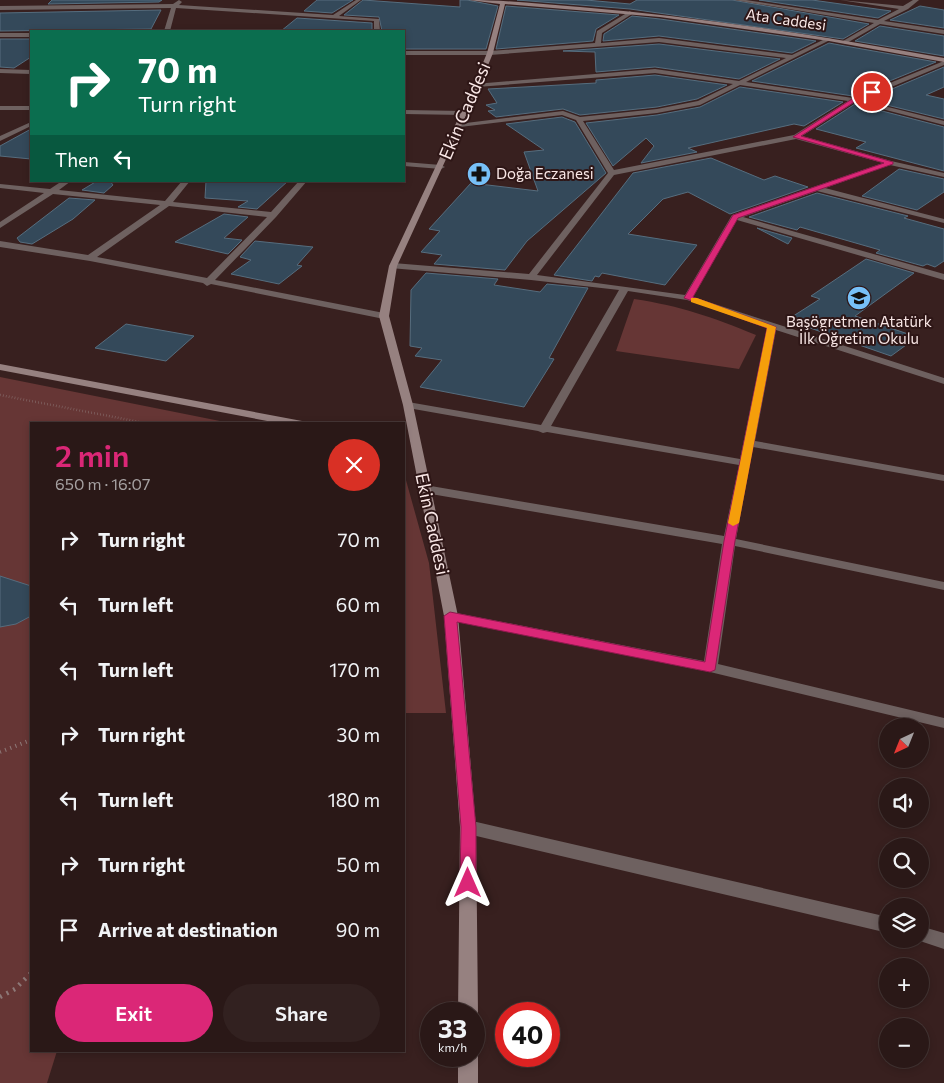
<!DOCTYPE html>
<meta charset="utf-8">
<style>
:root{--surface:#2a1817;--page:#322120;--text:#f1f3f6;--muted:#a5a0a1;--line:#463736;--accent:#db2777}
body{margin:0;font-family:Commissioner,sans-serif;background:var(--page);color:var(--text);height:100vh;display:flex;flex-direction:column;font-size:19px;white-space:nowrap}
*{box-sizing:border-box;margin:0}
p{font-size:16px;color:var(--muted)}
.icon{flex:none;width:28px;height:28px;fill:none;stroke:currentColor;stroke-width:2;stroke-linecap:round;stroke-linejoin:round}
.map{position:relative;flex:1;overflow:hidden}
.details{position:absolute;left:30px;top:422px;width:375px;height:630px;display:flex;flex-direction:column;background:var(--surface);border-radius:0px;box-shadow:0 2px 8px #0003,0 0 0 1px var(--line)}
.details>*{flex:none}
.hud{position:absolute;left:30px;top:30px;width:375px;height:152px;border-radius:0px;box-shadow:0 2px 8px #0003,0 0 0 1px var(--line);background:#0b6e4f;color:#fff;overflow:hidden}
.needle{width:32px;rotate:223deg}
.buttons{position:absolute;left:879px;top:718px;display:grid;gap:10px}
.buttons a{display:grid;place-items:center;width:50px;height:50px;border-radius:50%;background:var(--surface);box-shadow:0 2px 8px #0003,0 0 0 1px var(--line);font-size:25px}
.speed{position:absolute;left:420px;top:1002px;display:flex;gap:10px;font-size:25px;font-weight:700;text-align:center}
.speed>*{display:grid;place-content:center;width:65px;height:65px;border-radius:50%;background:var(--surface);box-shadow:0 2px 8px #0003,0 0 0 1px var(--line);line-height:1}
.speed small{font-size:12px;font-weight:400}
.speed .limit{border:8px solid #d22;background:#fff;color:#111}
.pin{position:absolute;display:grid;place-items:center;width:42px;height:42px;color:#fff;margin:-21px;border:2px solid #fff;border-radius:50%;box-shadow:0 1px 5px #0007}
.me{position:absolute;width:55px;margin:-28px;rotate:0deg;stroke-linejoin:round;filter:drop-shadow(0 0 4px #0008)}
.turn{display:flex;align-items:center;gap:18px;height:105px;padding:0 25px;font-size:22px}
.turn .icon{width:65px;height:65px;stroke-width:2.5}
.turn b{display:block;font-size:35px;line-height:42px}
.then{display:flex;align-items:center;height:48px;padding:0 25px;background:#0003;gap:10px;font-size:19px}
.round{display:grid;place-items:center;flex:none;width:52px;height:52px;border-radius:26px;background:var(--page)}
.head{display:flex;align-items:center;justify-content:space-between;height:85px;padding:0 25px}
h1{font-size:30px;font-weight:600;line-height:38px;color:var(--accent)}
.cta{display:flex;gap:10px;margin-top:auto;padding:10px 25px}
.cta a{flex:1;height:58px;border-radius:30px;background:var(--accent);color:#fff;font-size:20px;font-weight:600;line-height:58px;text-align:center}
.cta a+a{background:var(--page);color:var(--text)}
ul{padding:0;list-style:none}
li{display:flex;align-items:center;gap:15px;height:65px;padding:0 25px}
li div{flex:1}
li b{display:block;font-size:19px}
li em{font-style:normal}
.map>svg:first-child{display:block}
</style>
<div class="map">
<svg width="944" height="1083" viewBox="0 0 944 1083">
<rect width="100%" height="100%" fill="#38201f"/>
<path fill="#663635" d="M634 299C681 306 712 317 756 335L739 369 616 351Z
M0 377 235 424H31V1051H57L47 1083H0Z
M404 473 429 563 446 713H404Z"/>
<path fill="#34495a" stroke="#566d7e" d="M52 0H162L159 2 48 4Z
M317 0H353L332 13 304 11Z
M363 0 460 7V0H467L498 6 486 49H404V31H382L379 17 344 15Z
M517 0H586L630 4 637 0H732L869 24 843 39 630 9Z
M759 0H812L891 11 878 18Z
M506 6 619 15 596 29 593 41 496 49Z
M920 6 944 10V28L890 20Z
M161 10 151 29 0 31V13Z
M632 16 660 19 816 41 792 53 659 36 603 41 604 34Z
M297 18 372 23V31H281Z
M880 26 944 36V56L855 41Z
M0 39H31V57L14 68 0 67Z
M829 43 845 46 936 62 853 96 752 81Z
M659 44 780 59 739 79 655 67 596 72 595 52 563 51Z
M944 67V87L926 95 944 99V119L866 100Z
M655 75 727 85 697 99 657 107 580 115 563 109 496 117 488 111 495 110 486 105 497 103 488 89 596 83V80Z
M740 87 843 102 804 126 794 124 688 148 697 152 641 163 654 146 646 138 613 166 586 123 657 115 700 107Z
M855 104 944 127V171L856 148 866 142 816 129Z
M562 117 575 122 606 173 527 241 505 270 434 264 442 255 421 252 440 231 429 229 471 183 538 191 524 152 544 150 506 124Z
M31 129V159L0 156V146Z
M711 158 764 180 775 176 808 187 730 214 688 192 663 199 628 234 697 245 665 285 602 273 599 277 595 276 592 281 554 275 633 173Z
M899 169 944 179V192L917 210 862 196Z
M97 181H110L113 185 104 193 82 190Z
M206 181H288L257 209 238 207 248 201 205 198Z
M817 193 908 216 904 218 944 229V261L935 267 927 264 923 266 876 253 880 250 800 227 797 230 749 217Z
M69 198 95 200 73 219 32 244 20 242 17 238Z
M224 214 248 217 224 238 242 240 228 254 175 242Z
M757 228 792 238 788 244Z
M255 241 313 247 297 265 302 266 279 284 231 274 251 260 240 257Z
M866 259 914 273 855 316 917 337 891 356 787 320 820 299 811 296Z
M426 273 498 279 494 285 540 292 547 284 588 288 549 358 554 359 524 407 420 387 442 360 415 356 422 348 410 346 411 290Z
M126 324 194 336 166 361 95 348Z
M0 576 31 586V616L16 624 0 627Z"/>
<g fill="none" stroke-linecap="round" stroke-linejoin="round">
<path stroke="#8d7877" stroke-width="2.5" stroke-dasharray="0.5 2.5" stroke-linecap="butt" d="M0 395 150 424"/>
<path stroke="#8d7877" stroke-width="4" stroke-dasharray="1 4.5" stroke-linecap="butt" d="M0 752 31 740"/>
<path stroke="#8d7877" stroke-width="4.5" stroke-dasharray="2 5.5" stroke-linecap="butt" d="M0 997 15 989 31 973"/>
<path fill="#6e6160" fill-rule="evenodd" d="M179 0 182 2 179 5 333 15 356 0H361L339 16 379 19 380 31H374V21L176 8 170 31H164L171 8 0 10V6L173 4Z
M734 0H746L878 20 899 9 840 0 903 6 913 0H919L908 9 884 21 944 30V34L880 24 845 44 843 41 874 23Z
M630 11 632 14 602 33 601 43 659 38 792 55 827 38 832 39 746 82 853 98 944 61V65L860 100 944 121V125L855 102 802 136 891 161 944 173V177L890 165 825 188 944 219V223L817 191 743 217 944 274V280L737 220 693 297 944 378V384L776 330 755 441 944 475V481L753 447 736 539 944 582V590L735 546 718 664 944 718V728L710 672 451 620 444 616 451 612 704 661 722 544 425 493 419 489 425 485 724 536 739 465 547 432 543 433 538 431 408 408 403 405 408 402 541 425 619 290 531 280 390 268 389 266 393 263 529 274 608 173 576 120 562 115 460 127 458 126V124L563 111 580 117 657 109 698 101 733 84 655 73 477 87 475 84 655 69 739 81 786 58 659 42 490 55H404V51H490L595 43 597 31ZM740 85 848 101 794 135 614 170 583 121 657 113 700 105ZM796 139 883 163 732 215 685 295 537 275 614 175ZM628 291 687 300 767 327 740 459 551 426Z
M0 33H31V37H0Z
M0 69 31 70V74L0 73Z
M0 106H31V110H0Z
M404 110 464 111 467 113 464 115 404 114Z
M31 122V126L0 141V136Z
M404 162 441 165 445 167 441 169 404 166Z
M62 181H71L59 190 165 201 182 181H190L173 202 271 212 299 181H307L276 217 215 280 384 313 389 316 384 319 211 284 207 286 203 283 90 261 0 247V241L88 255 160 205 53 194 0 228V222L44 193 0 188V184L50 189ZM169 206 267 217 207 278 97 257Z
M468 820 888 917V933L468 834 462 832 460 827 462 822Z
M920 926 944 933V949L914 939H920Z"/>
<path fill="#968180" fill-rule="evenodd" d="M469 0C506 0 541 4 580 7 702 17 823 36 944 58V62L829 41 660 17 505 4 493 53 480 85 397 266 389 316 413 405 458 616 476 827 478 1014 474 1021V1014H458L460 827 444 616 403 405 379 316 389 266 474 85 487 53 500 4Z
M0 364 302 421 307 424H283L0 370Z
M474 1049 478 1056V1083H458V1056H474Z"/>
</g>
<path fill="#db2777" stroke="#8e194d" d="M870 91 875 92 856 101 801 136 893 162V164L738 218 693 297 776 327 735 541 715 670 710 672 457 622 476 827V883L474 888 468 890 462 888 460 883 461 827 444 616 450 612 705 662 724 541 767 328 684 298 733 215 884 163 793 137 852 99Z"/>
<path fill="#f59e0b" d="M691 298H697L776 327 739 523 733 526 728 523 767 328 691 302Z"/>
<defs>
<g id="pharmacy-disc" transform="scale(1.25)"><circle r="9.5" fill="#77c0f7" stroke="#2e1616"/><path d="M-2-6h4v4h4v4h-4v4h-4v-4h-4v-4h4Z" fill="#111"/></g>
<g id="school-disc" transform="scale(1.25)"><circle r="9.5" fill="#77c0f7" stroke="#2e1616"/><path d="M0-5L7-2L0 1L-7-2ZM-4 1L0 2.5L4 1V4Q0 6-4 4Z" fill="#111"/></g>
</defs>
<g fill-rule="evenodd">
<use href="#pharmacy-disc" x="479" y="174"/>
<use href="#school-disc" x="859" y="298"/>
</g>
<g text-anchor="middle" stroke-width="4" stroke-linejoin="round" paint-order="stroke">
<g font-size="15" fill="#f9e7e6" stroke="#2e1616">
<text transform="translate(786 20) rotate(8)" y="5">Ata Caddesi</text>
</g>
<g font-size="15" fill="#f9e7e6" stroke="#2e1616" text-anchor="start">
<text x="496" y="179">Doğa Eczanesi</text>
<text x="859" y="327" text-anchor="middle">Başögretmen Atatürk<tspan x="859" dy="17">İlk Öğretim Okulu</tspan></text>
</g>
<g font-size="18" fill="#f9e7e6" stroke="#2e1616">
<text transform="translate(465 111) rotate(-67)" y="6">Ekin Caddesi</text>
<text transform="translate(432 524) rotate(78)" y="6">Ekin Caddesi</text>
</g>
</g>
</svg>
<div class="buttons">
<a><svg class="needle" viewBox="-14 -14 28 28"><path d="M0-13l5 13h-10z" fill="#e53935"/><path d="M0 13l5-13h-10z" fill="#a5a0a1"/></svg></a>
<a><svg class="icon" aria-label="sound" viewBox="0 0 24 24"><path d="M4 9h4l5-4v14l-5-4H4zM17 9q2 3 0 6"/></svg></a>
<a><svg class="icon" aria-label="search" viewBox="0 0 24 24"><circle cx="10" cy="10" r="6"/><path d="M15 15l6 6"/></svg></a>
<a><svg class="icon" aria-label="layers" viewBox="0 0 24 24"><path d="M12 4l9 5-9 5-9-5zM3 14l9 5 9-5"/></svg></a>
<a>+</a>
<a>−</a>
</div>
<div class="speed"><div>33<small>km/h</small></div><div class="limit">40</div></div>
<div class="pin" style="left:872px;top:92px;background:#d93025"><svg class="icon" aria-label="arrive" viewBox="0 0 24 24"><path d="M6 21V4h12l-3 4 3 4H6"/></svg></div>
<svg class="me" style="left:468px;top:883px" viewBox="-20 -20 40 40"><path d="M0-17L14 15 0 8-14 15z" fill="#db2777" stroke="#fff" stroke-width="4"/></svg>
<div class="hud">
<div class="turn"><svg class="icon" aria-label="right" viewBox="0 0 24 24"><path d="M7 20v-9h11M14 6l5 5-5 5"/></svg><div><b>70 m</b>Turn right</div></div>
<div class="then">Then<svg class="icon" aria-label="left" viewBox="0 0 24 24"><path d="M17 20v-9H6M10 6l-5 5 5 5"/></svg></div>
</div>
<section class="details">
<div class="head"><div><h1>2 min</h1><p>650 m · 16:07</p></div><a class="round" style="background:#d93025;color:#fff"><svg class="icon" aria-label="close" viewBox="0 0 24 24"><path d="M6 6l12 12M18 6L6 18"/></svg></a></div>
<ul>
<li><svg class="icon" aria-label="right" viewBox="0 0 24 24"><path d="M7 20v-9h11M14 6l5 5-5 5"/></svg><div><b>Turn right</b></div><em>70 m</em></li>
<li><svg class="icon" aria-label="left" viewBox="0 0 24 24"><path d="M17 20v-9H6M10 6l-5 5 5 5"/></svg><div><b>Turn left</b></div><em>60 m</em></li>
<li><svg class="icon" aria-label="left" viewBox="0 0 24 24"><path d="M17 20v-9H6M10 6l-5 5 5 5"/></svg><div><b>Turn left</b></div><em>170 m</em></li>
<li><svg class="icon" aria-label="right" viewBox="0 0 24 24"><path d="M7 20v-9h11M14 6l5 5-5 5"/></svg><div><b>Turn right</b></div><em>30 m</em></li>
<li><svg class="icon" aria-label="left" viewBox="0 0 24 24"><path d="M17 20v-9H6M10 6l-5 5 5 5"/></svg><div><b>Turn left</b></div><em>180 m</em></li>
<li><svg class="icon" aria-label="right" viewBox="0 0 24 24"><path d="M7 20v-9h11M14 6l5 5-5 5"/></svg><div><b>Turn right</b></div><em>50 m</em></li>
<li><svg class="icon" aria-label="arrive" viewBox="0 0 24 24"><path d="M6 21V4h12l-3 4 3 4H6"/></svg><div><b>Arrive at destination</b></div><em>90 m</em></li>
</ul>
<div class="cta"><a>Exit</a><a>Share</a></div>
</section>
</div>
